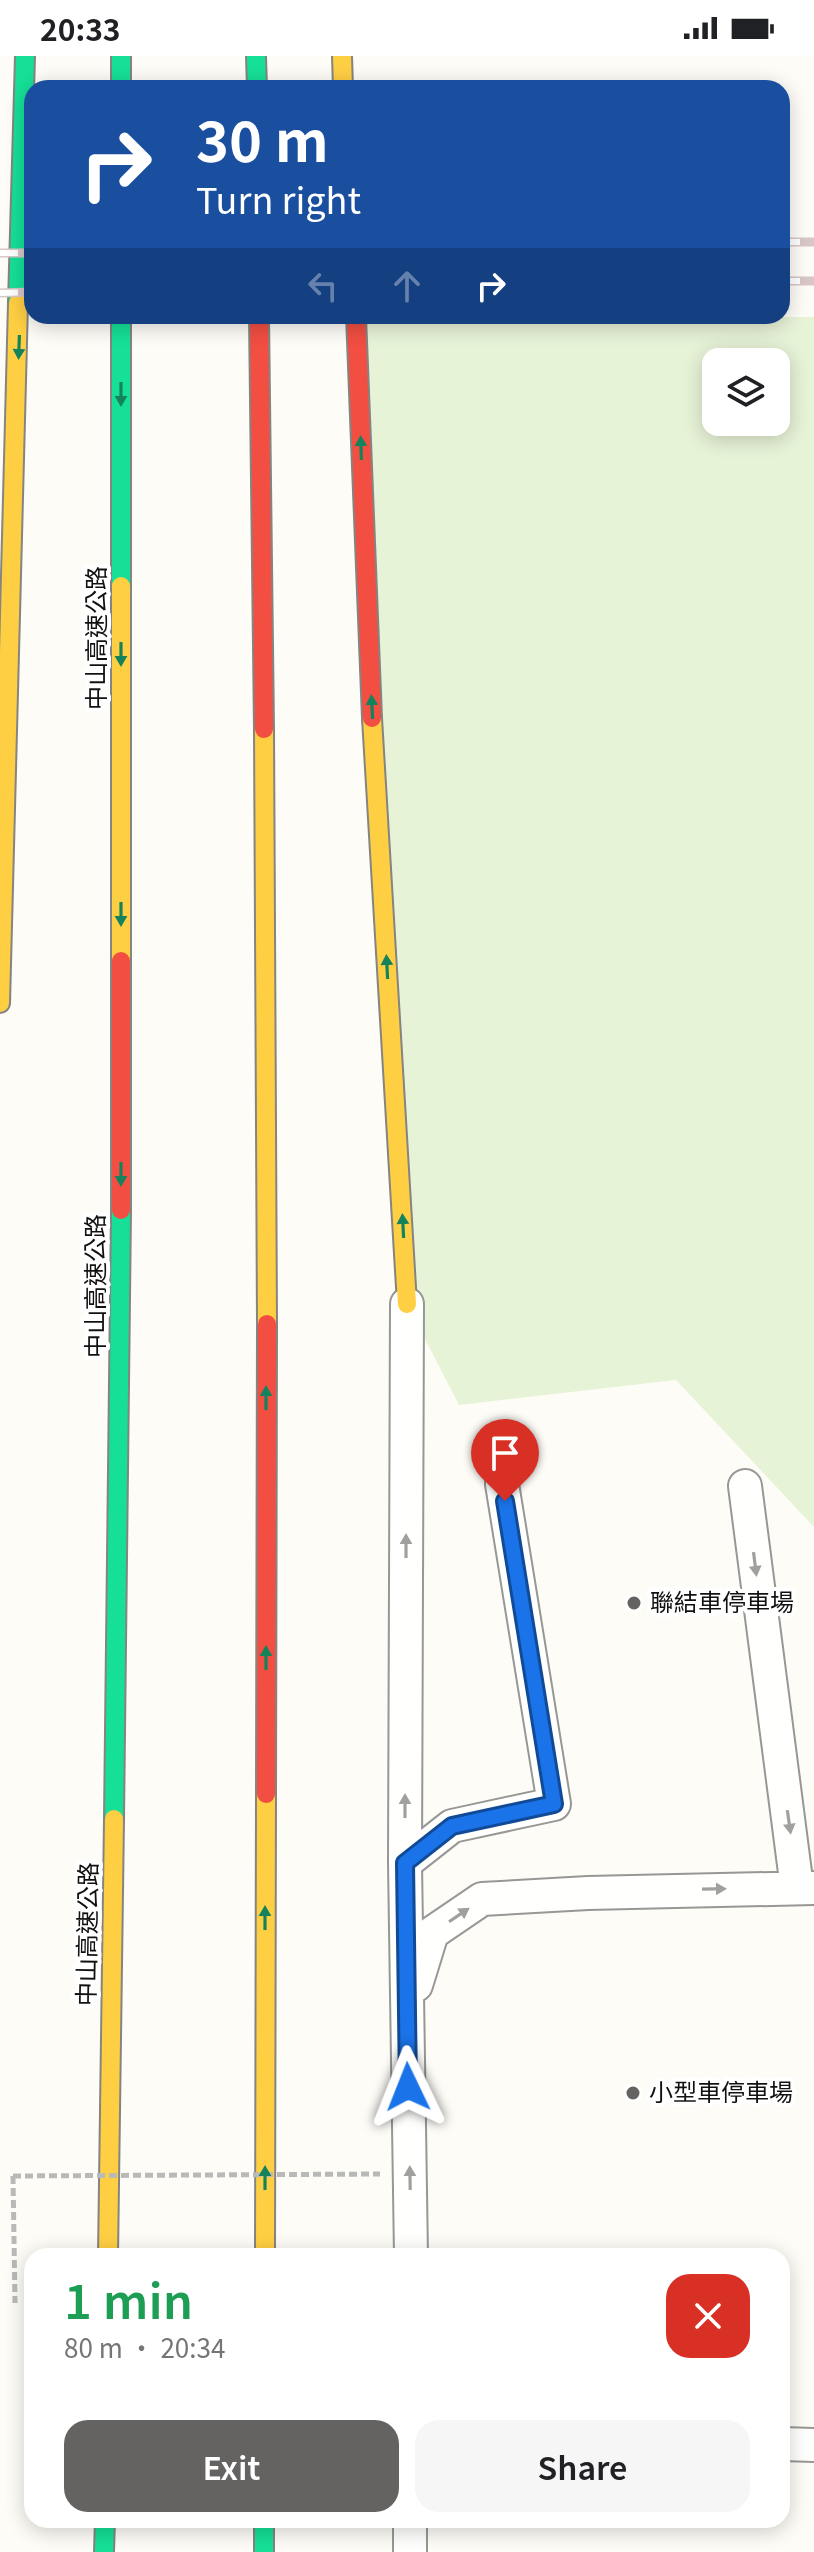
<!DOCTYPE html>
<meta charset="utf-8">
<style>
:root{--surface:#fff;--page:#f6f6f6;--text:#202124;--muted:#757577;--accent:#646362}
body{margin:0;font-family:Georgia,"Noto Sans TC",serif;background:var(--page);color:var(--text);height:100vh;display:flex;flex-direction:column;font-size:30px;white-space:nowrap}
*{box-sizing:border-box;margin:0}
p{font-size:26px;color:var(--muted)}
.icon{flex:none;width:44px;height:44px;fill:none;stroke:currentColor;stroke-width:2;stroke-linecap:round;stroke-linejoin:round}
.map{position:relative;flex:1;overflow:hidden}
.sheet{position:absolute;left:24px;top:2192px;width:766px;height:280px;display:flex;flex-direction:column;background:var(--surface);border-radius:24px;box-shadow:0 4px 20px #0003}
.sheet>*{flex:none}
.top-card{position:absolute;left:24px;top:24px;width:766px;height:244px;border-radius:24px;box-shadow:0 4px 20px #0003;background:#1a4fa0;color:#fff;overflow:hidden}
.controls{position:absolute;left:702px;top:292px;display:grid;gap:16px}
.controls a{display:grid;place-items:center;width:88px;height:88px;border-radius:16px;background:var(--surface);box-shadow:0 4px 20px #0003;font-size:40px}
.pin{position:absolute;display:grid;place-items:center;width:68px;height:68px;color:#fff;margin:-82px -34px;border-radius:50% 50% 50% 0;rotate:-45deg;box-shadow:0 0 8px #0007}
.pin .icon{rotate:45deg}
.me{position:absolute;width:88px;margin:-44px;rotate:358deg;stroke-linejoin:round;filter:drop-shadow(0 0 6px #0008)}
.turn{display:flex;align-items:center;gap:28px;height:168px;padding:0 40px;font-size:36px}
.turn .icon{width:104px;height:104px;stroke-width:2.5}
.turn b{display:block;font-size:56px;line-height:68px}
.lanes{display:flex;align-items:center;height:76px;padding:0 40px;background:#0003;justify-content:center;gap:40px;direction:ltr}
.lanes .off{opacity:.35}
.round{display:grid;place-items:center;flex:none;width:84px;height:84px;border-radius:24px;background:var(--page)}
.head{display:flex;align-items:center;justify-content:space-between;height:136px;padding:0 40px}
h1{font-size:48px;font-weight:600;line-height:60px;color:#1e9e55}
.button{display:flex;gap:16px;margin-top:auto;padding:16px 40px}
.button a{flex:1;height:92px;border-radius:24px;background:var(--accent);color:#fff;font-size:32px;font-weight:600;line-height:92px;text-align:center}
.button a+a{background:var(--page);color:var(--text)}
.status{display:flex;justify-content:space-between;align-items:center;height:56px;padding:0 40px;background:var(--surface);direction:ltr}
.status svg{height:22px;fill:currentColor}
.map>svg:first-child{display:block}
</style>
<div class="status"><b>20:33</b><svg viewBox="0 0 49 12"><path d="M0 12V9h3v3zM5 12V6h3v6zM10 12V3h3v9zM15 12V0h3v12zM26 1h20v11H26zM47 4h2v5h-2z"/></svg></div>
<div class="map">
<svg width="814" height="2496" viewBox="0 0 814 2496">
<rect width="100%" height="100%" fill="#fdfcf7"/>
<path fill="#e7f3d7" fill-rule="evenodd" d="M356 260 814 261V1471L676 1324 459 1349 407 1248ZM716 306H776V366H716Z"/>
<g fill="none" stroke-linecap="round" stroke-linejoin="round">
<g stroke="#979795" stroke-width="36">
<path id="lane" d="M407 1248 405 1807 411 2200
M745 1430 797 1832
M405 1807 452 1770 554 1748 502 1428
M416 1929 432 1877 482 1843 588 1837 814 1832
M782 2388 814 2389
M410 2496V2464"/>
</g>
<g stroke="#858482" stroke-width="22">
<path id="fast" d="M121 0V32
M256 0 257 32
M18 247 25 0
M121 260V530
M114 1763 121 1154
M264 2464V2496
M104 2496 105 2464"/>
</g>
<g stroke="#858482" stroke-width="22">
<path id="slow" d="M342 0 343 32
M121 530V905
M372 662 407 1248
M264 673 267 1268
M0 947 18 247
M108 2200 114 1763
M265 2200 266 1738"/>
</g>
<g stroke="#858482" stroke-width="22">
<path id="jam" d="M259 260 264 673
M356 260 372 662
M121 905V1154
M266 1738 267 1268"/>
</g>
<path stroke="#b9b9b8" stroke-width="5" stroke-dasharray="8 4" stroke-linecap="butt" d="M13 2120 15 2247"/>
<use href="#lane" stroke="#fffffe" stroke-width="32"/>
<use href="#fast" stroke="#16e098" stroke-width="18"/>
<use href="#slow" stroke="#ffcf43" stroke-width="18"/>
<use href="#jam" stroke="#f24e42" stroke-width="18"/>
<g stroke="#d9c6c7" stroke-width="9">
<path id="rail" d="M782 186H814
M0 197H32
M782 225H814
M0 237 32 236"/>
</g>
<use href="#rail" stroke="#fff" stroke-width="6" stroke-dasharray="18" stroke-linecap="butt"/>
<path stroke="#b9b9b8" stroke-width="5" stroke-dasharray="8 4" stroke-linecap="butt" d="M13 2120 380 2118"/>
</g>
<defs><path id="oneway-solid" d="M-6-.8H1V-3.2L6.5 0L1 3.2V.8H-6Z" transform="scale(2)"/></defs>
<g fill="#14835b">
<use href="#oneway-solid" transform="translate(19 291) rotate(92)"/>
<use href="#oneway-solid" transform="translate(121 338) rotate(90)"/>
<use href="#oneway-solid" transform="translate(361 392) rotate(-92)"/>
<use href="#oneway-solid" transform="translate(121 598) rotate(90)"/>
<use href="#oneway-solid" transform="translate(372 651) rotate(-93)"/>
<use href="#oneway-solid" transform="translate(121 858) rotate(90)"/>
<use href="#oneway-solid" transform="translate(387 911) rotate(-93)"/>
<use href="#oneway-solid" transform="translate(121 1118) rotate(90)"/>
<use href="#oneway-solid" transform="translate(403 1170) rotate(-93)"/>
<use href="#oneway-solid" transform="translate(266 1342) rotate(-90)"/>
<use href="#oneway-solid" transform="translate(266 1602) rotate(-90)"/>
<use href="#oneway-solid" transform="translate(265 1862) rotate(-90)"/>
<use href="#oneway-solid" transform="translate(265 2122) rotate(-90)"/>
</g>
<g fill="#a0a09f">
<use href="#oneway-solid" transform="translate(406 1490) rotate(-90)"/>
<use href="#oneway-solid" transform="translate(755 1508) rotate(83)"/>
<use href="#oneway-solid" transform="translate(405 1750) rotate(-90)"/>
<use href="#oneway-solid" transform="translate(789 1766) rotate(82)"/>
<use href="#oneway-solid" transform="translate(714 1833) rotate(-1)"/>
<use href="#oneway-solid" transform="translate(459 1859) rotate(-34)"/>
<use href="#oneway-solid" transform="translate(410 2122) rotate(-91)"/>
</g>
<g fill="none" stroke-linecap="round" stroke-linejoin="round">
<g stroke="#114b97" stroke-width="20">
<path id="route" d="M408 2031 405 1807 452 1770 554 1748 505 1445"/>
</g>
<use href="#route" stroke="#1a73e8" stroke-width="14"/>
</g>
<g fill="#646362" stroke="#fff" stroke-width="3">
<circle cx="634" cy="1547" r="8"/>
<circle cx="633" cy="2037" r="8"/>
</g>
<g text-anchor="middle" stroke-width="8" stroke-linejoin="round" paint-order="stroke">
<g font-size="24" fill="#111" stroke="#fff">
<text transform="translate(97 582) rotate(-90)" y="8">中山高速公路</text>
<text transform="translate(96 1230) rotate(-90)" y="8">中山高速公路</text>
<text transform="translate(88 1878) rotate(-89)" y="8">中山高速公路</text>
</g>
<g font-size="24" fill="#111" stroke="#fff" text-anchor="start">
<text x="650" y="1555">聯結車停車場</text>
<text x="649" y="2045">小型車停車場</text>
</g>
</g>
</svg>
<div class="controls">
<a><svg class="icon" aria-label="layers" viewBox="0 0 24 24"><path d="M12 4l9 5-9 5-9-5zM3 14l9 5 9-5"/></svg></a>
</div>
<div class="pin" style="left:505px;top:1445px;background:#d93025"><svg class="icon" aria-label="arrive" viewBox="0 0 24 24"><path d="M6 21V4h12l-3 4 3 4H6"/></svg></div>
<svg class="me" style="left:408px;top:2031px" viewBox="-20 -20 40 40"><path d="M0-17L14 15 0 8-14 15z" fill="#1a73e8" stroke="#fff" stroke-width="4"/></svg>
<div class="top-card">
<div class="turn"><svg class="icon" aria-label="right" viewBox="0 0 24 24"><path d="M7 20v-9h11M14 6l5 5-5 5"/></svg><div><b>30 m</b>Turn right</div></div>
<div class="lanes"><svg class="icon off" aria-label="left" viewBox="0 0 24 24"><path d="M17 20v-9H6M10 6l-5 5 5 5"/></svg><svg class="icon off" aria-label="ahead" viewBox="0 0 24 24"><path d="M12 20V5M6 11l6-6 6 6"/></svg><svg class="icon" aria-label="right" viewBox="0 0 24 24"><path d="M7 20v-9h11M14 6l5 5-5 5"/></svg></div>
</div>
<section class="sheet">
<div class="head"><div><h1>1 min</h1><p>80 m · 20:34</p></div><a class="round" style="background:#d93025;color:#fff"><svg class="icon" aria-label="close" viewBox="0 0 24 24"><path d="M6 6l12 12M18 6L6 18"/></svg></a></div>
<div class="button"><a>Exit</a><a>Share</a></div>
</section>
</div>
